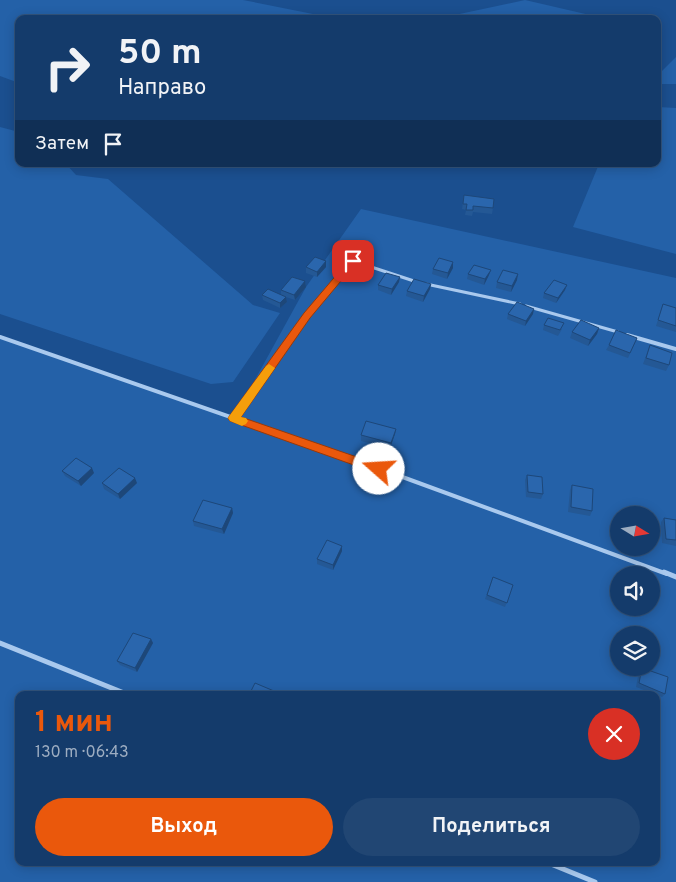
<!DOCTYPE html>
<html lang="ru">
<meta charset="utf-8">
<style>
:root{--surface:#143b6b;--page:#214673;--text:#f1f3f6;--muted:#9dadc1;--line:#33557e;--accent:#ea580c}
body{margin:0;font-family:Overpass,sans-serif;background:var(--page);color:var(--text);height:100vh;display:flex;flex-direction:column;font-size:19px;white-space:nowrap}
*{box-sizing:border-box;margin:0}
p{font-size:16px;color:var(--muted)}
.icon{flex:none;width:28px;height:28px;fill:none;stroke:currentColor;stroke-width:2;stroke-linecap:round;stroke-linejoin:round}
.map{position:relative;flex:1;overflow:hidden}
.side{position:absolute;left:15px;top:691px;width:645px;height:175px;display:flex;flex-direction:column;background:var(--surface);border-radius:10px;box-shadow:0 2px 12px #0003,0 0 0 1px var(--line)}
.side>*{flex:none}
.banner{position:absolute;left:15px;top:15px;width:646px;height:152px;border-radius:10px;box-shadow:0 2px 12px #0003,0 0 0 1px var(--line);background:#143b6b;color:var(--text);overflow:hidden}
.needle{width:32px;rotate:101deg}
.fabs{position:absolute;left:610px;top:506px;display:grid;gap:10px}
.fabs a{display:grid;place-items:center;width:50px;height:50px;border-radius:50%;background:var(--surface);box-shadow:0 2px 12px #0003,0 0 0 1px var(--line);font-size:25px}
.pin{position:absolute;display:grid;place-items:center;width:42px;height:42px;color:#fff;margin:-21px;border-radius:10px;box-shadow:0 2px 8px #0006}
.me{position:absolute;width:55px;margin:-28px;rotate:289deg;stroke-linejoin:round;filter:drop-shadow(0 0 4px #0008)}
.turn{display:flex;align-items:center;gap:18px;height:105px;padding:0 20px;font-size:22px}
.turn .icon{width:65px;height:65px;stroke-width:2.5}
.turn b{display:block;font-size:35px;line-height:42px}
.then{display:flex;align-items:center;height:48px;padding:0 20px;background:#0003;gap:10px;font-size:19px}
.round{display:grid;place-items:center;flex:none;width:52px;height:52px;border-radius:26px;background:var(--page)}
.headline{display:flex;align-items:center;justify-content:space-between;height:85px;padding:0 20px}
h1{font-size:30px;font-weight:700;line-height:38px;color:var(--accent)}
.primary-button{display:flex;gap:10px;margin-top:auto;padding:10px 20px}
.primary-button a{flex:1;height:58px;border-radius:30px;background:var(--accent);color:#fff;font-size:20px;font-weight:700;line-height:58px;text-align:center}
.primary-button a+a{background:var(--page);color:var(--text)}
.map>svg:first-child{display:block}
</style>
<div class="map">
<svg width="676" height="882" viewBox="0 0 676 882">
<rect width="100%" height="100%" fill="#1b4f8f"/>
<path fill="#2461a8" fill-rule="evenodd" d="M0 0H243L338 19H19V83L0 76Z
M525 0 607 19H436Z
M676 57V84H658V75Z
M658 107 676 108V254L573 227 599 164H658Z
M0 127 19 132V164H66L76 175 108 179 253 305 280 313 233 382 211 384 0 314Z
M361 209 676 278V882H0V338L234 418 306 287ZM619 515H651V548H619ZM619 575H651V608H619ZM619 635H651V668H619ZM19 695H656V862H19Z"/>
<g fill="none" stroke-linecap="round" stroke-linejoin="round">
<path stroke="#a9c9ee" stroke-width="3" d="M426 284 520 304
M526 306 618 332
M295 333 353 261 417 282"/>
<path stroke="#a9c9ee" stroke-width="4" d="M627 335 676 349
M0 337 397 475 667 574
M234 418 296 332"/>
<path stroke="#a9c9ee" stroke-width="5" d="M664 572 676 577
M0 643 129 695
M546 862 595 882"/>
</g>
<path fill="#245895" d="M464 195 493 208 492 214 473 212 472 216 465 215 466 210 462 209Z
M326 261V267L317 277 306 273V267Z
M453 268 447 279 432 274 433 269Z
M348 272H369L363 282 348 277Z
M468 274 489 275 484 285 467 279Z
M517 280 511 292 496 288 497 282Z
M305 281 306 287 295 300 286 297 287 302 280 308 263 300 262 295 281 294V290Z
M399 282 391 295 378 290V285Z
M431 284 430 289 423 302 406 296 407 291Z
M565 290 556 303 543 298 544 293Z
M663 304 676 308V332L656 326Z
M508 314H533L525 326 507 319Z
M544 325 562 329 558 336 543 330Z
M599 328 597 334 588 346 570 338 572 332Z
M637 338 628 358 606 350 609 345Z
M650 345 669 365 666 371 643 364Z
M396 429 395 434 390 448 361 441V435Z
M62 471 94 473 81 486 65 476Z
M527 475 543 494 541 499 526 497 525 480Z
M102 483H137L120 499 104 489Z
M572 485 592 511 590 516 568 512 570 490Z
M232 508 233 513 224 534 194 526 193 521Z
M664 518 676 520V546L662 543 661 522Z
M342 546V551L333 570 317 564V559Z
M493 577 513 585 505 607 485 599Z
M151 639 153 643 137 672 120 665 117 661Z
M642 668 665 694 662 697 636 687 639 671Z"/>
<path fill="#1d4779" d="M326 261V267L317 277V272Z
M453 262V268L447 279 448 273Z
M370 267 369 272 363 282 364 276Z
M491 270 489 275 484 285 485 279Z
M518 274 517 280 511 292 512 286Z
M400 277 399 282 391 295 392 289Z
M305 281 306 287 295 300 294 295Z
M431 284 430 289 423 302 424 296Z
M567 285 565 290 556 303 558 298Z
M286 297 287 302 280 308V303Z
M534 309 533 314 525 326 526 321Z
M599 328 597 334 588 346 590 340Z
M396 429 395 434 390 448 391 443Z
M92 468 94 473 81 486 78 481Z
M135 478 137 483 120 499 118 494Z
M232 508 233 513 224 534 222 529Z
M342 546V551L333 570V565Z
M151 639 153 643 137 672 135 668Z"/>
<path fill="#2a66ad" stroke="#1d4779" d="M464 195 494 199 493 208 473 206V210H466L467 204H463Z
M315 257 326 261 317 272 306 267Z
M439 258 453 262 448 273 433 269Z
M354 262 370 267 364 276 348 272Z
M474 265 491 270 485 279 468 274Z
M503 270 518 274 512 286 497 282Z
M386 273 400 277 392 289 378 285Z
M292 277 305 281 294 295 281 290Z
M414 279 431 284 424 296 407 291Z
M554 280 567 285 558 298 544 293Z
M268 289 286 297 280 303 262 295Z
M517 302 534 309 526 321 508 314Z
M663 304 676 308V326L658 320Z
M548 318 564 323 560 330 544 325Z
M581 320 599 328 590 340 572 332Z
M616 330 637 338 630 353 609 345Z
M650 345 672 353 669 365 646 358Z
M366 421 396 429 391 443 361 435Z
M76 458 92 468 78 481 62 471Z
M119 468 135 478 118 494 102 483Z
M527 475 542 477 543 494 528 492Z
M572 485 593 489 592 511 571 507Z
M203 500 232 508 222 529 193 521Z
M664 518 676 520V540L666 539Z
M327 540 342 546 333 565 317 559Z
M493 577 513 585 507 603 487 595Z
M133 633 151 639 135 668 117 661Z
M642 668 668 677 665 694 639 683Z
M255 683 274 691 273 695H249Z"/>
<path fill="#ea580c" stroke="#983908" d="M353 258 356 259V263L310 318 241 417 383 466 385 469 383 472 379 474 230 421 228 418 304 313 350 259Z"/>
<path fill="#f59e0b" d="M269 364 275 368 241 417 246 418 248 421 246 424 242 426 230 421 228 418 230 415 266 366Z"/>
</svg>
<div class="fabs">
<a><svg class="needle" viewBox="-14 -14 28 28"><path d="M0-13l5 13h-10z" fill="#e53935"/><path d="M0 13l5-13h-10z" fill="#9dadc1"/></svg></a>
<a><svg class="icon" aria-label="sound" viewBox="0 0 24 24"><path d="M4 9h4l5-4v14l-5-4H4zM17 9q2 3 0 6"/></svg></a>
<a><svg class="icon" aria-label="layers" viewBox="0 0 24 24"><path d="M12 4l9 5-9 5-9-5zM3 14l9 5 9-5"/></svg></a>
</div>
<div class="pin" style="left:353px;top:261px;background:#d93025"><svg class="icon" aria-label="arrive" viewBox="0 0 24 24"><path d="M6 21V4h12l-3 4 3 4H6"/></svg></div>
<svg class="me" style="left:379px;top:469px" viewBox="-20 -20 40 40"><circle r="19" fill="#fff"/><path d="M0-13L10 11 0 6-10 11z" fill="#ea580c"/></svg>
<div class="banner">
<div class="turn"><svg class="icon" aria-label="right" viewBox="0 0 24 24"><path d="M7 20v-9h11M14 6l5 5-5 5"/></svg><div><b>50 m</b>Направо</div></div>
<div class="then">Затем<svg class="icon" aria-label="arrive" viewBox="0 0 24 24"><path d="M6 21V4h12l-3 4 3 4H6"/></svg></div>
</div>
<section class="side">
<div class="headline"><div><h1>1 мин</h1><p>130 m · 06:43</p></div><a class="round" style="background:#d93025;color:#fff"><svg class="icon" aria-label="close" viewBox="0 0 24 24"><path d="M6 6l12 12M18 6L6 18"/></svg></a></div>
<div class="primary-button"><a>Выход</a><a>Поделиться</a></div>
</section>
</div>
